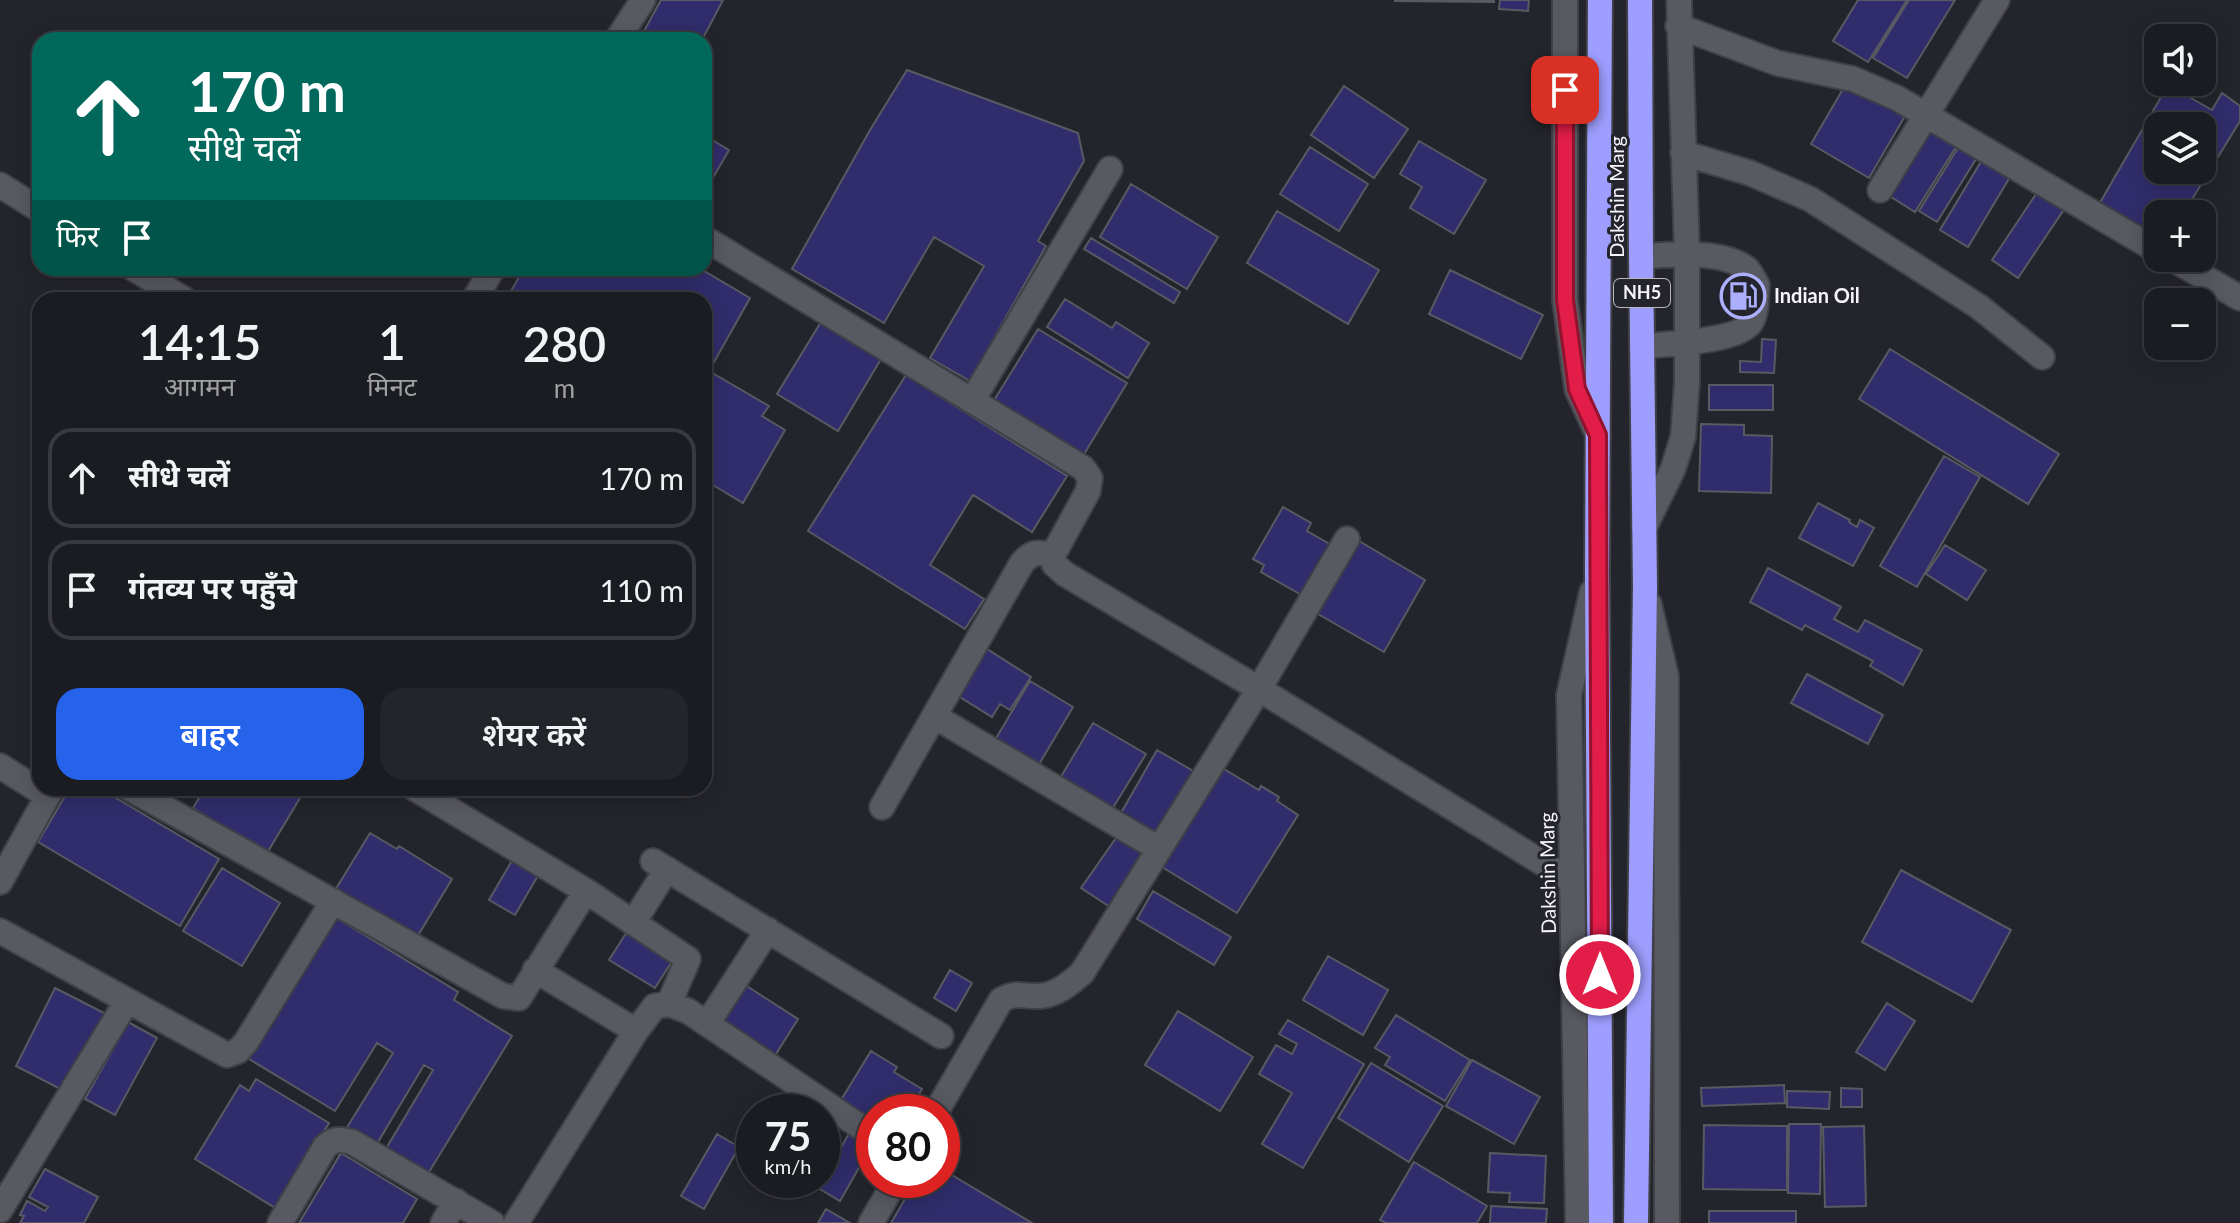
<!DOCTYPE html>
<html lang="hi">
<meta charset="utf-8">
<style>
:root{--surface:#1b1c21;--page:#24252a;--text:#f1f3f6;--muted:#a0a1a5;--line:#393a3f;--accent:#2563eb}
body{margin:0;font-family:Lato,"Noto Sans Devanagari",sans-serif;background:var(--page);color:var(--text);height:100vh;display:flex;flex-direction:column;font-size:30px;white-space:nowrap}
*{box-sizing:border-box;margin:0}
p{font-size:26px;color:var(--muted)}
.icon{flex:none;width:44px;height:44px;fill:none;stroke:currentColor;stroke-width:2;stroke-linecap:round;stroke-linejoin:round}
.map{position:relative;flex:1;overflow:hidden}
.side{position:absolute;left:32px;top:292px;width:680px;height:504px;display:flex;flex-direction:column;background:var(--surface);border-radius:24px;box-shadow:0 4px 20px #0003,0 0 0 2px var(--line)}
.side>*{flex:none}
.hud{position:absolute;left:32px;top:32px;width:680px;height:244px;border-radius:24px;box-shadow:0 4px 20px #0003,0 0 0 2px var(--line);background:#00695c;color:#fff;overflow:hidden}
.buttons{position:absolute;left:2144px;top:24px;display:grid;gap:16px}
.buttons a{display:grid;place-items:center;width:72px;height:72px;border-radius:16px;background:var(--surface);box-shadow:0 4px 20px #0003,0 0 0 2px var(--line);font-size:40px}
.speed{position:absolute;left:736px;top:1094px;display:flex;gap:16px;font-size:40px;font-weight:700;text-align:center}
.speed>*{display:grid;place-content:center;width:104px;height:104px;border-radius:50%;background:var(--surface);box-shadow:0 4px 20px #0003,0 0 0 2px var(--line);line-height:1}
.speed small{font-size:20px;font-weight:400}
.speed .limit{border:12px solid #d22;background:#fff;color:#111}
.pin{position:absolute;display:grid;place-items:center;width:68px;height:68px;color:#fff;margin:-34px;border-radius:16px;box-shadow:0 4px 12px #0006}
.me{position:absolute;width:88px;margin:-44px;rotate:0deg;stroke-linejoin:round;filter:drop-shadow(0 0 6px #0008)}
.turn{display:flex;align-items:center;gap:28px;height:168px;padding:0 24px;font-size:36px}
.turn .icon{width:104px;height:104px;stroke-width:2.5}
.turn b{display:block;font-size:56px;line-height:68px}
.then{display:flex;align-items:center;height:76px;padding:0 24px;background:#0003;gap:16px;font-size:30px}
.eta{display:flex;justify-content:space-evenly;align-items:center;height:136px;text-align:center}
.eta b{font-size:48px;font-weight:600;line-height:56px}
.cta{display:flex;gap:16px;margin-top:auto;padding:16px 24px}
.cta a{flex:1;height:92px;border-radius:24px;background:var(--accent);color:#fff;font-size:32px;font-weight:600;line-height:92px;text-align:center}
.cta a+a{background:var(--page);color:var(--text)}
ul{padding:0;list-style:none}
li{display:flex;align-items:center;gap:24px;height:100px;margin:0 16px 12px;padding:0 8px;border:4px solid var(--line);border-radius:24px}
li div{flex:1}
li b{display:block;font-size:30px}
li em{font-style:normal}
.map>svg:first-child{display:block}
</style>
<div class="map">
<svg width="2240" height="1223" viewBox="0 0 2240 1223">
<rect width="100%" height="100%" fill="#24252c"/>
<path fill="#312d6c" stroke="#595962" stroke-width="2" fill-rule="evenodd" d="M661 0H723L702 40H639Z
M1395 0H1494V2L1395 1Z
M1500 0H1529L1528 11 1499 9Z
M1858 0H1907L1868 62 1833 41Z
M1909 0H1955L1907 78 1873 58Z
M907 70 1078 133 1084 161 1038 241 1046 246 970 381 930 358 984 266 934 237 884 323 792 269 870 130Z
M1847 82 1905 116 1869 178 1811 144Z
M2168 85 2212 110 2222 93 2240 106V121L2183 214H2158V250L2094 213ZM2158 126H2202V170H2158Z
M1344 86 1408 129 1374 178 1311 135Z
M1934 122 1961 139 1915 212 1888 195Z
M704 135 729 150 704 193Z
M1419 141 1486 180 1454 234 1410 208 1422 187 1400 174Z
M1310 147 1368 184 1339 231 1280 194Z
M1958 148 1976 159 1937 222 1919 211Z
M1982 160 2010 177 1968 247 1940 230Z
M1131 184 1218 237 1187 289 1100 237Z
M2038 191 2065 208 2018 278 1992 260Z
M1277 211 1379 270 1348 324 1247 263Z
M1091 238 1180 292 1174 303 1084 249Z
M524 268H699L750 298 709 371 769 406 762 416 785 430 743 503 713 485 704 500V300H506Z
M1450 270 1543 315 1521 359 1429 314Z
M1065 299 1112 328 1116 322 1149 343 1128 378 1047 327Z
M821 322 881 359 838 431 777 394Z
M1038 329 1127 383 1083 456 993 402Z
M1762 339 1776 340 1774 373 1740 372V361L1761 362Z
M1890 349 2059 454 2028 504 1859 399Z
M906 375 1067 476 1032 532 973 495 930 565 984 599 965 629 808 531Z
M1709 385H1773V410H1709Z
M1701 424 1744 425V435L1772 436 1771 493 1699 491Z
M1944 456 1980 477 1917 587 1880 566Z
M1818 503 1850 520 1849 522 1857 527 1860 520 1874 528 1853 566 1799 538Z
M1283 507 1311 523 1307 531 1335 547 1305 597 1261 572 1264 565 1253 559Z
M1359 541 1425 580 1384 652 1318 614Z
M1945 545 1986 570 1967 600 1926 574Z
M1768 568 1841 607 1834 619 1858 632 1865 620 1922 650 1903 685 1870 666 1873 661 1805 625 1802 630 1750 602Z
M984 647 1031 677 1010 710 1000 704 992 717 955 694Z
M1807 674 1883 715 1868 744 1791 703Z
M1030 681 1073 707 1038 766 995 740Z
M1093 723 1146 754 1111 811 1059 780Z
M1157 750 1202 776 1165 839 1121 813Z
M1219 766 1259 790 1261 786 1279 797 1277 801 1298 815 1237 913 1162 867 1208 793Z
M70 788H99L219 859 180 926 38 842Z
M205 788H306L267 853 193 808Z
M1121 831 1152 853 1113 909 1081 888Z
M370 833 397 849 399 846 452 879 414 942 334 892Z
M517 852 543 867 515 915 489 900Z
M222 868 280 903 242 966 183 931Z
M1901 870 2011 930 1972 1002 1862 942Z
M1153 891 1231 937 1214 965 1137 919Z
M335 917 458 992 454 1000 512 1036 426 1177 384 1152 433 1070 424 1065 375 1147 346 1129 393 1053 377 1043 335 1111 249 1059Z
M630 927 676 955 655 988 609 960Z
M1328 956 1388 990 1363 1035 1303 1000Z
M950 970 972 983 956 1011 934 998Z
M742 983 798 1019 771 1062 714 1026Z
M55 988 108 1015 68 1093 16 1066Z
M1887 1003 1915 1021 1885 1070 1856 1052Z
M1178 1011 1253 1057 1220 1111 1145 1065Z
M1396 1015 1470 1060 1445 1101 1385 1065 1390 1057 1375 1048Z
M1288 1020 1364 1064 1303 1168 1262 1144 1292 1093 1259 1074 1276 1045 1292 1054 1297 1044 1279 1034Z
M128 1022 157 1038 115 1115 85 1099Z
M871 1051 897 1067 894 1072 922 1089 908 1112H874V1127L838 1105Z
M1472 1060 1540 1097 1514 1144 1446 1106Z
M1371 1063 1443 1106 1409 1162 1338 1118Z
M256 1079 329 1123 277 1209 195 1159 240 1085 249 1091Z
M1784 1085 1785 1103 1702 1106 1701 1088Z
M1841 1088 1862 1089V1107H1841Z
M1787 1091 1830 1092 1829 1109 1787 1107Z
M1789 1124H1821L1820 1194 1788 1193Z
M1704 1125 1787 1126V1190L1703 1189Z
M1864 1126 1866 1206 1825 1207 1823 1127Z
M851 1130 873 1143 840 1201 818 1188Z
M717 1134 739 1147 704 1209 681 1196Z
M341 1153 417 1199 403 1223H299Z
M1490 1153 1546 1156 1544 1203 1509 1202 1510 1193 1488 1192Z
M1414 1162 1487 1206 1477 1223H1386L1380 1220Z
M45 1169 98 1197 84 1223H20L24 1216 20 1215 27 1201 45 1211 48 1207 29 1197Z
M942 1169 1032 1223H891L916 1180H942Z
M1491 1206 1547 1209 1546 1223H1490Z
M826 1209 850 1223H818Z
M1709 1211H1796V1223H1709Z"/>
<g fill="none" stroke-linecap="round" stroke-linejoin="round">
<g stroke="#404147" stroke-width="28">
<path id="minor" d="M1565 0V300L1577 389 1598 435
M1678 26 1777 63 1853 79 1897 98 2158 251
M617 40 643 0
M1683 153 1750 173 1810 199 1978 306 2042 357
M0 185 40 210
M1880 190 1997 0
M704 238 1083 468 1090 478 1088 491 1053 555 1054 564 1065 574 1259 689 1572 881
M1641 256C1670 255 1722 249 1747 269 1751 273 1754 280 1757 285 1756 296 1757 313 1751 322 1739 342 1665 344 1642 346
M2171 258 2240 298
M133 268 185 300
M474 300 493 268
M972 401 1110 169
M1644 528 1673 469 1683 437 1687 382V254L1679 0
M1649 604 1666 676 1667 1223
M934 716 1159 849
M0 766 48 796
M129 788 503 996 519 998 586 891
M414 788 586 891 688 959 669 1004
M882 807 1022 563C1032 551 1039 552 1053 555
M653 861 941 1036
M0 882 52 788
M633 923 667 869
M0 931 227 1055 238 1051 246 1042 333 901
M535 970 636 1031
M707 1024 768 930
M936 1112 1001 1000C1019 991 1022 997 1040 996 1058 994 1069 984 1082 973L1259 689 1347 539
M0 1210 127 1001
M280 1223 325 1147C334 1138 341 1139 352 1142L492 1223
M443 1223 456 1201
M516 1223 636 1031 655 1006 669 1004 688 1011 874 1136
M871 1223 896 1180
M1578 1223 1569 695 1592 592"/>
</g>
<g stroke="#404147" stroke-width="28">
<path id="highway" d="M1600 0 1597 573 1601 1223
M1636 1223 1645 586 1641 256 1640 0"/>
</g>
<use href="#minor" stroke="#595962" stroke-width="24"/>
<use href="#highway" stroke="#9d9efe" stroke-width="24"/>
</g>
<g fill="none" stroke-linecap="round" stroke-linejoin="round">
<g stroke="#92132f" stroke-width="20">
<path id="route" d="M1565 90V300L1577 389 1598 435 1600 975"/>
</g>
<use href="#route" stroke="#e11d48" stroke-width="14"/>
</g>
<defs>
<g id="fuel-ring" transform="scale(2.3)"><circle r="9.5" fill="#24252c" stroke="#acaffb" stroke-width="1.5"/><path d="M-5.5-6h7V0h2V4h1.3V-2.5L3-4.5l.8-.8L6-3V5H2.5V1h-1V6h-7ZM-4.2-4.7v3.2H.2V-4.7Z" fill="#acaffb"/></g>
</defs>
<g fill-rule="evenodd">
<use href="#fuel-ring" x="1743" y="296"/>
</g>
<g text-anchor="middle" stroke-width="6" stroke-linejoin="round" paint-order="stroke">
<rect fill="#24252c" stroke="#b6b6bc" stroke-width="2" x="1614" y="279" width="56" height="28" rx="6"/>
<g font-size="18" font-weight="bold" fill="#f4f4fa">
<text x="1642" y="299">NH5</text>
</g>
<g font-size="20" fill="#f4f4fa" stroke="#24252c">
<text transform="translate(1617 197) rotate(-90)" y="7">Dakshin Marg</text>
<text transform="translate(1548 873) rotate(-91)" y="7">Dakshin Marg</text>
</g>
<g font-size="20" font-weight="bold" fill="#f4f4fa" stroke="#24252c" text-anchor="start">
<text x="1774" y="303">Indian Oil</text>
</g>
</g>
</svg>
<div class="buttons">
<a><svg class="icon" aria-label="sound" viewBox="0 0 24 24"><path d="M4 9h4l5-4v14l-5-4H4zM17 9q2 3 0 6"/></svg></a>
<a><svg class="icon" aria-label="layers" viewBox="0 0 24 24"><path d="M12 4l9 5-9 5-9-5zM3 14l9 5 9-5"/></svg></a>
<a>+</a>
<a>−</a>
</div>
<div class="speed"><div>75<small>km/h</small></div><div class="limit">80</div></div>
<div class="pin" style="left:1565px;top:90px;background:#d93025"><svg class="icon" aria-label="arrive" viewBox="0 0 24 24"><path d="M6 21V4h12l-3 4 3 4H6"/></svg></div>
<svg class="me" style="left:1600px;top:975px" viewBox="-20 -20 40 40"><circle r="17" fill="#e11d48" stroke="#fff" stroke-width="3"/><path d="M0-11L8 9 0 5-8 9z" fill="#fff"/></svg>
<div class="hud">
<div class="turn"><svg class="icon" aria-label="ahead" viewBox="0 0 24 24"><path d="M12 20V5M6 11l6-6 6 6"/></svg><div><b>170 m</b>सीधे चलें</div></div>
<div class="then">फिर<svg class="icon" aria-label="arrive" viewBox="0 0 24 24"><path d="M6 21V4h12l-3 4 3 4H6"/></svg></div>
</div>
<section class="side">
<div class="eta">
<div><b>14:15</b><p>आगमन</p></div>
<div><b>1</b><p>मिनट</p></div>
<div><b>280</b><p>m</p></div>
</div>
<ul>
<li><svg class="icon" aria-label="ahead" viewBox="0 0 24 24"><path d="M12 20V5M6 11l6-6 6 6"/></svg><div><b>सीधे चलें</b></div><em>170 m</em></li>
<li><svg class="icon" aria-label="arrive" viewBox="0 0 24 24"><path d="M6 21V4h12l-3 4 3 4H6"/></svg><div><b>गंतव्य पर पहुँचे</b></div><em>110 m</em></li>
</ul>
<div class="cta"><a>बाहर</a><a>शेयर करें</a></div>
</section>
</div>
